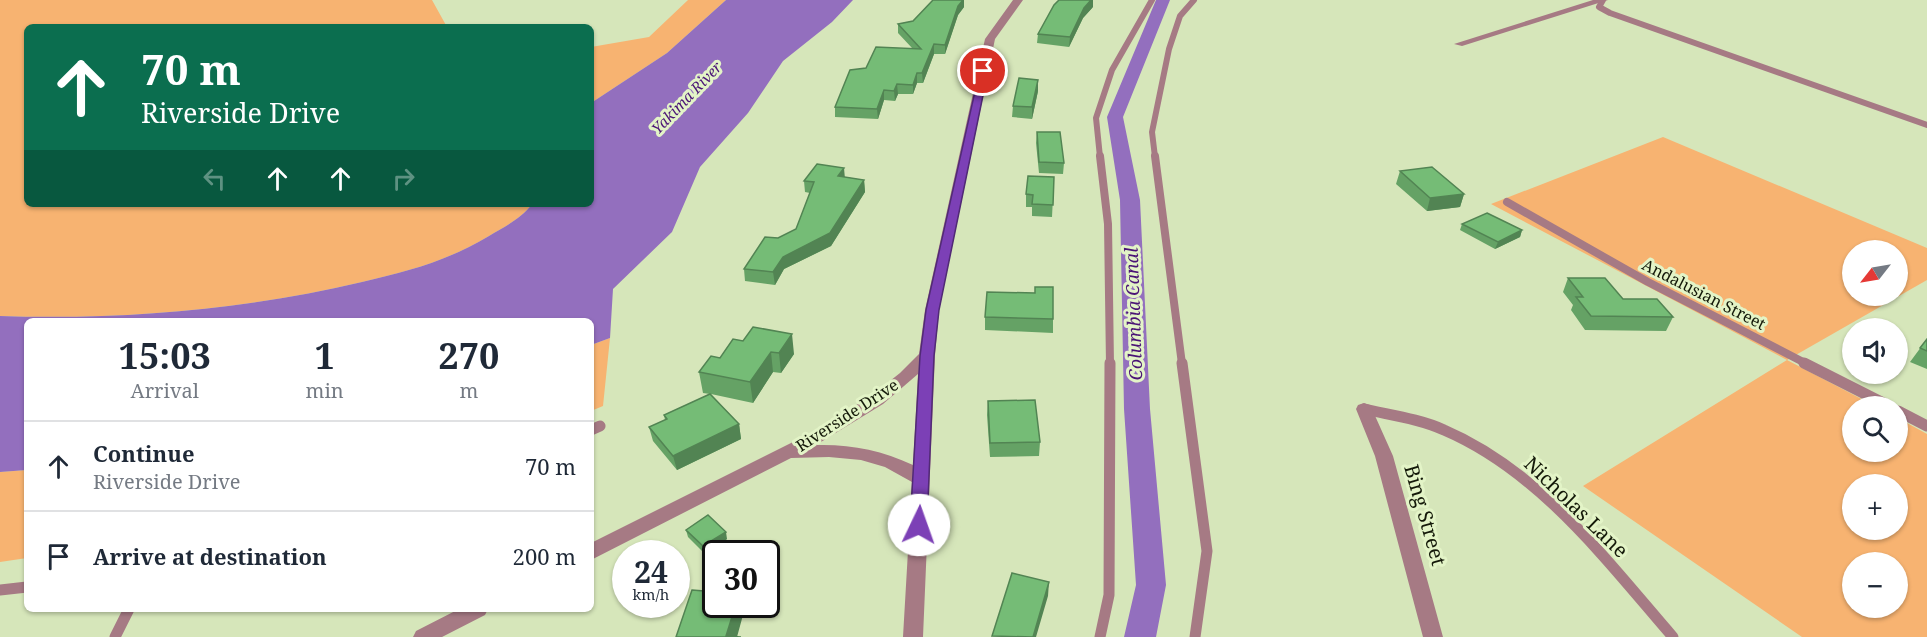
<!DOCTYPE html>
<meta charset="utf-8">
<style>
:root{--surface:#fff;--page:#f6f6f7;--text:#1f2937;--muted:#747a83;--line:#e0e1e3}
body{margin:0;font-family:"Noto Serif",serif;background:var(--page);color:var(--text);height:100vh;display:flex;flex-direction:column;font-size:22px;white-space:nowrap}
*{box-sizing:border-box;margin:0}
p{font-size:20px;color:var(--muted)}
.icon{flex:none;width:33px;height:33px;fill:none;stroke:currentColor;stroke-width:2;stroke-linecap:round;stroke-linejoin:round}
.map{position:relative;flex:1;overflow:hidden}
.panel{position:absolute;left:24px;top:318px;width:570px;height:294px;display:flex;flex-direction:column;background:var(--surface);border-radius:9px;box-shadow:0 2px 4px #0004}
.panel>*{flex:none}
.top-card{position:absolute;left:24px;top:24px;width:570px;height:183px;border-radius:9px;box-shadow:0 2px 4px #0004;background:#0b6e4f;color:#fff;overflow:hidden}
.needle{width:39px;rotate:239deg}
.controls{position:absolute;left:1842px;top:240px;display:grid;gap:12px}
.controls a{display:grid;place-items:center;width:66px;height:66px;border-radius:50%;background:var(--surface);box-shadow:0 2px 4px #0004;font-size:30px}
.speed{position:absolute;left:612px;top:540px;display:flex;gap:12px;font-size:30px;font-weight:700;text-align:center}
.speed>*{display:grid;place-content:center;width:78px;height:78px;border-radius:50%;background:var(--surface);box-shadow:0 2px 4px #0004;line-height:1}
.speed small{font-size:15px;font-weight:400}
.speed .limit{border:3px solid #111;border-radius:9px;background:#fff;color:#111}
.pin{position:absolute;display:grid;place-items:center;width:51px;height:51px;color:#fff;margin:-26px;border:3px solid #fff;border-radius:50%;box-shadow:0 2px 6px #0007}
.me{position:absolute;width:66px;margin:-33px;rotate:3deg;stroke-linejoin:round;filter:drop-shadow(0 0 4px #0008)}
.turn{display:flex;align-items:center;gap:21px;height:126px;padding:0 18px;font-size:27px}
.turn .icon{width:78px;height:78px;stroke-width:2.5}
.turn b{display:block;font-size:42px;line-height:51px}
.lanes{display:flex;align-items:center;height:57px;padding:0 18px;background:#0003;justify-content:center;gap:30px;direction:ltr}
.lanes .off{opacity:.35}
.eta{display:flex;justify-content:space-evenly;align-items:center;height:102px;text-align:center}
.eta b{font-size:36px;font-weight:700;line-height:42px}
ul{padding:0;list-style:none}
li{display:flex;align-items:center;gap:18px;height:90px;padding:0 18px;border-top:2px solid var(--line)}
li div{flex:1}
li b{display:block;font-size:22px}
li em{font-style:normal}
.map>svg:first-child{display:block}
</style>
<div class="map">
<svg width="1927" height="637" viewBox="0 0 1927 637">
<rect width="100%" height="100%" fill="#d6e6ba"/>
<path fill="#f7b371" fill-rule="evenodd" d="M0 0H432L447 27H27V204H532C521 219 505 226 489 236 447 261 409 271 362 282 244 310 120 320 0 316Z
M688 0H726L667 53 591 103V47L649 37Z
M1663 137 1927 248V280L1787 360 1875 406H1852V452H1898V418L1927 434V637H1802L1583 486 1787 360 1491 204ZM1852 250H1898V296H1852ZM1852 484H1898V530H1852ZM1852 562H1898V608H1852Z
M610 338 603 406 591 411V345Z
M27 470V558L0 562V472Z"/>
<path fill="#936fbe" d="M726 0H853L832 22 783 61 748 113 700 167 672 232 613 289 610 338 591 345V321H27V470L0 472V316C120 320 244 310 362 282 409 271 447 261 489 236 505 226 521 219 532 204H591V103L667 53Z"/>
<g fill="none" stroke-linecap="round" stroke-linejoin="round">
<path fill="#936fbe" fill-rule="evenodd" d="M1156 0H1170L1123 117 1140 200 1150 409 1166 585 1156 637H1124L1136 585 1124 409 1120 200 1107 117Z"/>
<path stroke="#a67a84" stroke-width="6" d="M1603 0 1599 7 1610 13 1927 125
M1100 157 1096 118 1112 70 1152 0
M1155 157 1152 132 1169 49 1180 16 1194 0"/>
<path stroke="#a67a84" stroke-width="8" d="M1100 156 1108 224 1110 364
M1155 156 1182 364
M1507 202 1648 282 1807 364"/>
<path stroke="#a67a84" stroke-width="11" d="M1182 363 1207 551 1195 637
M1804 363 1889 406
M1364 409C1390 415 1420 419 1444 430 1540 471 1606 560 1673 637
M1898 411 1927 426
M591 430 600 426
M0 590 27 587
M115 637 129 609
M1100 637 1109 595 1110 363"/>
<path fill="#a67a84" fill-rule="evenodd" d="M1013 0H1023L995 39 939 310 935 355 923 637H903L912 482 885 467 861 460 829 457 791 458 591 560V543L807 435 871 396 900 373 919 354 925 310 985 39ZM918 374 913 465C881 450 850 444 816 445L883 404Z
M1593 0H1608L1462 46 1454 44Z
M1364 403 1370 405 1372 409 1393 456 1443 637H1423L1375 456 1356 409 1358 405Z
M459 609H488L485 615 442 637H413L416 631Z"/>
</g>
<path fill="#65a265" d="M964 0V7L958 15 945 54H934L923 83H917L913 94H898L895 101 884 100 878 119 835 117V107L866 68 912 48 898 33V24L913 21Z
M1093 7 1083 18 1069 47 1037 43 1038 34Z
M1038 91 1032 119 1012 117 1013 106Z
M1037 132 1064 163 1063 174 1039 173 1036 143Z
M1400 171 1464 194 1460 207 1427 211 1396 184Z
M845 177 864 180 865 192 831 246 784 269 775 285 745 281 744 269 778 238 796 229 810 193 805 192 804 181Z
M1054 177 1052 217 1032 216V207H1026V194Z
M1462 224 1522 230 1520 237 1495 249 1460 230Z
M1568 278 1623 299 1673 317 1666 331 1585 330 1571 310 1573 305 1563 292Z
M985 317 1053 319V333L985 330Z
M733 339 794 354 781 373 773 372 753 403 711 394 739 424 741 439 677 470 653 441 649 427 665 420 664 415 710 394 703 393 699 372 720 358Z
M1927 339V369L1910 362Z
M988 401 1040 442 1039 456 990 457 987 415Z
M686 530 727 539 705 554 688 537Z"/>
<path fill="#528453" d="M963 0H964V7L958 15 945 54V45L958 6Z
M1091 0H1093V7L1083 18 1069 47 1070 37 1084 8Z
M934 44V54L923 83 922 73Z
M917 73V83L913 94V85Z
M1038 80V91L1032 119V107Z
M897 84 898 94 895 101 894 91Z
M884 90V100L878 119 877 109Z
M844 168 845 179 838 176Z
M864 180 865 192 831 246 784 269 775 285 773 272 783 257Z
M1464 194 1460 207 1427 211 1430 198Z
M1522 230 1520 237 1495 249 1498 242Z
M792 334 794 354 781 373 779 353Z
M771 352 773 372 753 403 750 382Z
M739 424 741 439 677 470 673 456Z
M726 532 727 539 705 554 703 546Z
M1049 582 1048 596 1036 637H1033Z
M736 604H741L743 615 737 637 726 636Z"/>
<path fill="#75bc76" stroke="#528453" stroke-width="1.5" d="M933 0H963L958 6 945 45 934 44 922 73H917L913 85 897 84 894 91 884 90 877 109 835 107 850 70 866 68 876 47 921 49 898 24 913 21Z
M1059 0H1091L1084 8 1070 37 1038 34 1054 5Z
M1019 78 1038 80 1032 107 1013 106Z
M1037 132H1060L1064 163 1039 162Z
M817 164 844 168 838 176 864 180 830 233 783 257 773 272 744 269 765 237 778 238 796 229 814 182 804 181Z
M1432 167 1464 194 1430 198 1400 171Z
M1028 176 1054 177 1053 205 1032 204 1033 195 1026 194Z
M1487 213 1522 230 1498 242 1462 224Z
M1568 278H1605L1623 299H1657L1673 317 1591 316 1576 297H1583Z
M1035 287H1053V319L985 317 987 292 1035 293Z
M753 327 792 334 779 353 771 352 750 382 699 372 711 356 720 358 733 339 743 341Z
M1927 339V351L1920 348Z
M710 394 739 424 673 456 649 427 667 419 664 415Z
M1035 400 1040 442 990 443 988 401Z
M708 515 726 532 703 546 686 530Z
M1012 573 1049 582 1033 637 992 636Z
M692 590 716 592V604H736L726 636 741 637H676Z"/>
<path fill="#7c40b6" stroke="#512a76" stroke-width="1.5" d="M980 69 988 71 939 310 934 356 927 525 925 530H913L910 525 920 356 926 310Z"/>
<g text-anchor="middle" stroke-width="6" stroke-linejoin="round" paint-order="stroke">
<g font-size="15" font-style="italic" fill="#4a1476" stroke="#e3f4c7">
<text transform="translate(687 98) rotate(-46)" y="5">Yakima River</text>
</g>
<g font-size="16" fill="#141909" stroke="#e3f4c7">
<text transform="translate(1704 294) rotate(27)" y="6">Andalusian Street</text>
<text transform="translate(847 415) rotate(-33)" y="6">Riverside Drive</text>
</g>
<g font-size="18" font-style="italic" fill="#4a1476" stroke="#e3f4c7">
<text transform="translate(1134 314) rotate(-92)" y="6">Columbia Canal</text>
</g>
<g font-size="20" fill="#141909" stroke="#e3f4c7">
<text transform="translate(1576 507) rotate(44)" y="7">Nicholas Lane</text>
<text transform="translate(1425 515) rotate(74)" y="7">Bing Street</text>
</g>
</g>
</svg>
<div class="controls">
<a><svg class="needle" viewBox="-14 -14 28 28"><path d="M0-13l5 13h-10z" fill="#e53935"/><path d="M0 13l5-13h-10z" fill="#747a83"/></svg></a>
<a><svg class="icon" aria-label="sound" viewBox="0 0 24 24"><path d="M4 9h4l5-4v14l-5-4H4zM17 9q2 3 0 6"/></svg></a>
<a><svg class="icon" aria-label="search" viewBox="0 0 24 24"><circle cx="10" cy="10" r="6"/><path d="M15 15l6 6"/></svg></a>
<a>+</a>
<a>−</a>
</div>
<div class="speed"><div>24<small>km/h</small></div><div class="limit">30</div></div>
<div class="pin" style="left:983px;top:71px;background:#d93025"><svg class="icon" aria-label="arrive" viewBox="0 0 24 24"><path d="M6 21V4h12l-3 4 3 4H6"/></svg></div>
<svg class="me" style="left:919px;top:525px" viewBox="-20 -20 40 40"><circle r="19" fill="#fff"/><path d="M0-13L10 11 0 6-10 11z" fill="#7c40b6"/></svg>
<div class="top-card">
<div class="turn"><svg class="icon" aria-label="ahead" viewBox="0 0 24 24"><path d="M12 20V5M6 11l6-6 6 6"/></svg><div><b>70 m</b>Riverside Drive</div></div>
<div class="lanes"><svg class="icon off" aria-label="left" viewBox="0 0 24 24"><path d="M17 20v-9H6M10 6l-5 5 5 5"/></svg><svg class="icon" aria-label="ahead" viewBox="0 0 24 24"><path d="M12 20V5M6 11l6-6 6 6"/></svg><svg class="icon" aria-label="ahead" viewBox="0 0 24 24"><path d="M12 20V5M6 11l6-6 6 6"/></svg><svg class="icon off" aria-label="right" viewBox="0 0 24 24"><path d="M7 20v-9h11M14 6l5 5-5 5"/></svg></div>
</div>
<section class="panel">
<div class="eta">
<div><b>15:03</b><p>Arrival</p></div>
<div><b>1</b><p>min</p></div>
<div><b>270</b><p>m</p></div>
</div>
<ul>
<li><svg class="icon" aria-label="ahead" viewBox="0 0 24 24"><path d="M12 20V5M6 11l6-6 6 6"/></svg><div><b>Continue</b><p>Riverside Drive</p></div><em>70 m</em></li>
<li><svg class="icon" aria-label="arrive" viewBox="0 0 24 24"><path d="M6 21V4h12l-3 4 3 4H6"/></svg><div><b>Arrive at destination</b></div><em>200 m</em></li>
</ul>
</section>
</div>
